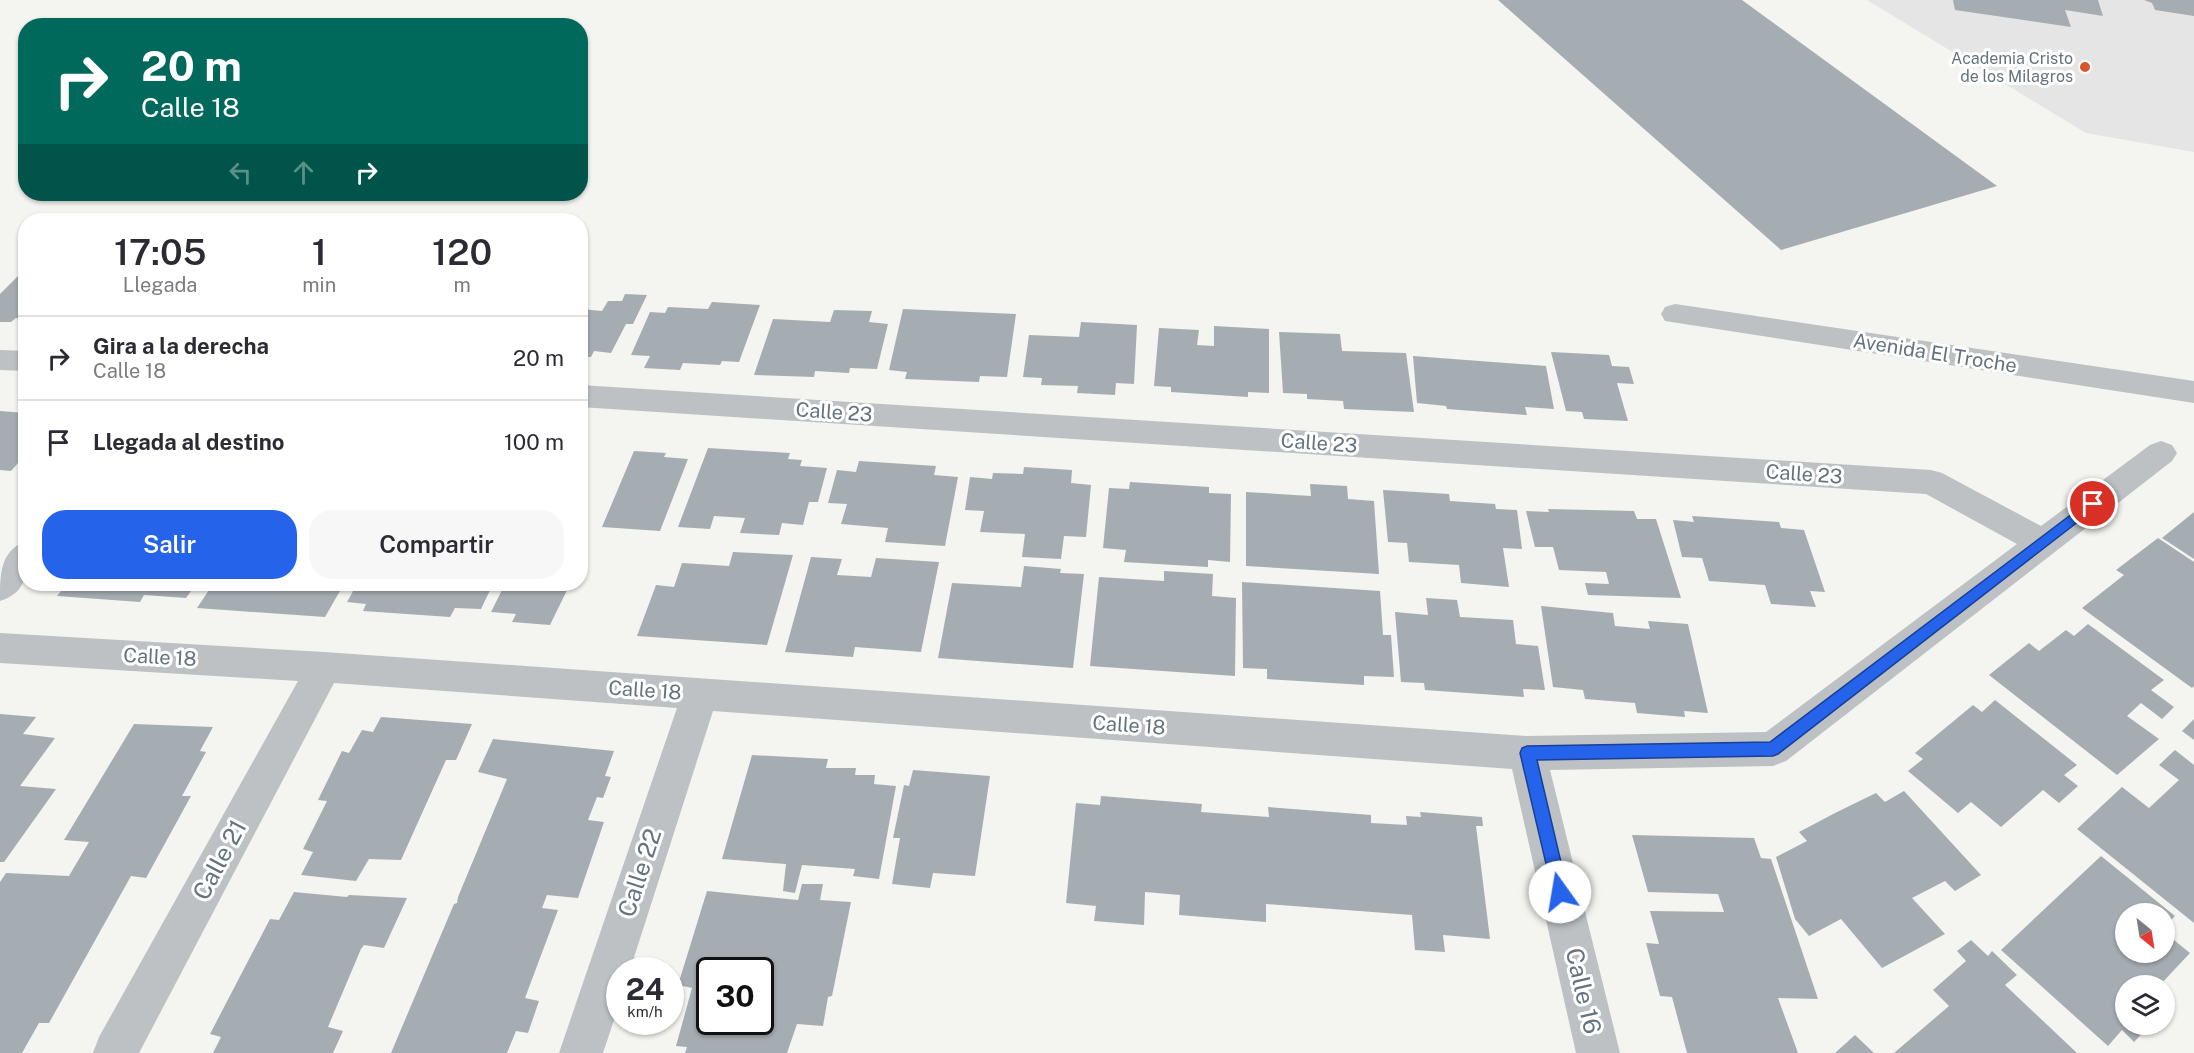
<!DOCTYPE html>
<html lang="es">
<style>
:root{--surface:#fff;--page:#f7f7f7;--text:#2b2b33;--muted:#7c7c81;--line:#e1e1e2;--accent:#2563eb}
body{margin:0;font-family:"Public Sans",sans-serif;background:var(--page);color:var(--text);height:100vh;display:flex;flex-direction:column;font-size:22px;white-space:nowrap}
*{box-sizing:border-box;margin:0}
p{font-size:20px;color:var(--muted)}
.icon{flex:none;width:33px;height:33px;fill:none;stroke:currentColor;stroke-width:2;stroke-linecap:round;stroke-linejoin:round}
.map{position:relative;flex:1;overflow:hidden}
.side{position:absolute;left:18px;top:213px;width:570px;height:378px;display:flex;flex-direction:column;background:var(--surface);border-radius:24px;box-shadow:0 2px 4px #0004}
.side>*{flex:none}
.banner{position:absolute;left:18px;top:18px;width:570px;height:183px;border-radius:24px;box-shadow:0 2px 4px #0004;background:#00695c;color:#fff;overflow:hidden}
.needle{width:39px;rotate:150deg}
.controls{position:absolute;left:2115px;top:903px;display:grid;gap:12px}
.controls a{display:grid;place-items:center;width:60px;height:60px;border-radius:50%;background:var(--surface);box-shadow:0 2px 4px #0004;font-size:30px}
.speed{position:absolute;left:606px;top:957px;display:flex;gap:12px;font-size:30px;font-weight:700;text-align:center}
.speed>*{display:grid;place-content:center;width:78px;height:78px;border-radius:50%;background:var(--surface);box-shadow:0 2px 4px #0004;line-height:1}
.speed small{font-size:15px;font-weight:400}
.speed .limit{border:3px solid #111;border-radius:9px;background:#fff;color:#111}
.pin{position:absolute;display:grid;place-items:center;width:51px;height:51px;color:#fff;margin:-26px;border:3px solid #fff;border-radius:50%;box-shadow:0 2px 6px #0007}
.me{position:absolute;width:66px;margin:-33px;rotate:347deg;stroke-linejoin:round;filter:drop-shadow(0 0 4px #0008)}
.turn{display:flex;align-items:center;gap:21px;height:126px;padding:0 24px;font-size:27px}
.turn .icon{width:78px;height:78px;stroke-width:2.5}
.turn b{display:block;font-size:42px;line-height:51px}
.lanes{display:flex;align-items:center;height:57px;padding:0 24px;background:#0003;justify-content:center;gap:30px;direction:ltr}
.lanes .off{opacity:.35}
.eta{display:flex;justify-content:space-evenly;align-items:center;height:102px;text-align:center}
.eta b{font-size:36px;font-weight:600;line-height:42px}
.action{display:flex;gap:12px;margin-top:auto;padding:12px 24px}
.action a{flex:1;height:69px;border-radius:24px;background:var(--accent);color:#fff;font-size:24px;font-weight:600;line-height:69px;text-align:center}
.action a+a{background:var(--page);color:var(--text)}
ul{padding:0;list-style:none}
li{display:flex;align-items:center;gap:18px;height:84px;padding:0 24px;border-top:2px solid var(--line)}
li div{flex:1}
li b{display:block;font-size:22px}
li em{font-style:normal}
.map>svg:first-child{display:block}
</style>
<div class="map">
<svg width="2194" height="1053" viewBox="0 0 2194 1053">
<rect width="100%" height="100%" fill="#f4f4f0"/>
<path fill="#e4e5e4" d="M1867 0H2194V152L2086 133Z"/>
<path fill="#a6adb2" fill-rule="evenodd" d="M1498 0H1742L1997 186 1781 250Z
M1953 0H2098L2103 16 2065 10 2071 27 1955 10Z
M2144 0H2194V16L2155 10 2152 3Z
M18 276H26V319L16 318 11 322H0V294Z
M625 294 647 295 633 324H626L611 353 594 351 591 357H580V309L602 311 608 301H622Z
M712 302 760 305 739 362 722 361 720 365 683 363 680 370 644 368 650 356 631 355 650 312 665 313 668 307 708 309Z
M903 309 1016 314 1007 377 980 376 979 382 905 379 907 372 889 370Z
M834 310 872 311 869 322 888 324 877 369 850 368 849 373 815 371 814 377 754 375 773 319 830 322Z
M1081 322 1137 325 1134 384 1116 383 1115 395 1077 393 1078 386 1041 385 1042 378 1023 377 1029 335 1079 337Z
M1214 326 1269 329V393L1248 392V397L1171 392V387L1154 386 1159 328 1199 330 1197 345 1214 346Z
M1279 332 1340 334 1342 351 1406 353 1414 412 1344 409 1343 401 1307 399V394L1283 393Z
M1551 352 1609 355 1612 366 1629 367 1634 384 1617 383 1628 421 1584 419 1582 412 1566 411Z
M1413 356 1546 366 1554 409 1525 407 1527 415 1447 409 1446 406 1417 403Z
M0 411 26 413V454L11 471 0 470Z
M708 448 790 453 788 459 802 460 800 466 827 468 818 502H809L803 525 782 523 779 535 740 533 745 518 714 516 710 529 678 527Z
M634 451 666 453 664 457 688 459 660 531 602 527Z
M859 461 936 466 934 475 958 477 945 546 885 542 888 528 841 524 847 504 828 503 837 470 856 472Z
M1024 467 1072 470 1071 483 1091 485 1086 537 1064 536 1061 559 1022 557 1025 534 980 532 984 511 965 510 970 477 992 479 993 473 1023 474Z
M1130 482 1209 487V493L1231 494 1230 562 1208 560V567L1124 562 1126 550 1103 548 1109 488 1129 489Z
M1310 484 1347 486 1348 499 1374 501 1379 574 1246 566V492L1311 496Z
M1383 490 1449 494 1450 501 1495 504 1496 509 1517 510 1522 549 1503 548 1509 587 1461 583 1459 565 1409 562 1407 543 1388 542Z
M1548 509 1634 511 1637 519H1656L1681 598 1588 595 1585 583 1609 584 1606 572 1559 570 1553 547H1535L1526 511 1549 512Z
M2194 512V559L2162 538Z
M1692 516 1779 522 1781 528 1804 530 1825 592 1810 591 1816 607 1771 604 1765 585 1709 581 1702 558 1682 557 1673 520 1694 522Z
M2158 538 2194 562V686L2192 688 2082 608 2124 575 2116 570Z
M733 552 793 555 767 645 637 636 656 585 674 587 682 563 729 566Z
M811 557 842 559 837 575 871 577 876 558 939 562 921 652 855 647 853 657 785 652Z
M1024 566 1061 569 1060 573 1084 574 1073 668 938 658 952 583 1021 587Z
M1164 571 1213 574 1212 596 1236 598 1235 676 1090 666 1099 577 1164 581Z
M1242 582 1380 591 1383 635H1391L1394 677 1364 676V685L1267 679V669L1243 668Z
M67 584H196L186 598 144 595 140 602 57 596Z
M213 584H344L325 617 197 608Z
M357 584H493L481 609 455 608 450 617 363 611 366 604 347 602Z
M505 584H570L550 625 512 622 516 614 491 612Z
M1426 598 1457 600 1460 617 1513 620 1516 644 1538 646 1545 690 1523 689 1524 697 1425 690 1424 683 1401 682 1395 612 1428 615Z
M1541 606 1613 613 1615 626 1650 629 1648 621 1688 624 1708 713 1684 711 1685 717 1637 713 1635 703 1585 699 1583 690 1553 687Z
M2088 624 2164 680 2151 690 2174 707 2162 719 2141 703 2127 716 2159 739 2117 775 1989 675 2029 643 2039 651 2066 630 2074 636Z
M1995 700 2077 765 2064 775 2078 786 2059 803 2043 790 2001 827 1971 802 1958 813 1908 771 1923 759 1915 753 1973 705 1982 712Z
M0 714 36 717 23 734 55 738 20 786 56 789 4 862H0Z
M381 717 472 724 456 760H446L401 860 369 859 356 881 301 875 313 852 303 849 327 801 318 800 342 751 349 753 362 730 373 732Z
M2194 719V740L2182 731Z
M134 724 213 727 200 751 206 752 182 796H191L146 878 131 876 49 1023H39L22 1053H0V882L6 873 69 876 89 842 64 840Z
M493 739 614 751 605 776 611 777 603 798 597 797 588 820 604 822 578 898 547 895 542 908 558 910 525 998 539 1001 528 1033 516 1031 507 1053H391L454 904 457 903 458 897 507 779 478 772Z
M2175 750 2194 765V923L2077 829 2122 787 2149 808 2179 780 2159 765Z
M752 755 828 759 826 768H856L855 775H875L874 784 896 786 879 879 853 876 855 869 802 865 795 893 783 891 786 864 722 859Z
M913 770 990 776 975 876 933 873 930 888 892 884 900 838H893L904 785 909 786Z
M1904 791 1981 875 1955 891 1945 881 1912 898 1945 934 1882 968 1841 919 1809 936 1795 919 1776 857 1807 841 1799 832 1837 812 1876 793 1885 802Z
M1101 796 1202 804 1201 812 1269 817 1268 807 1371 815V823L1407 825 1406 816 1421 817 1420 812 1482 817 1483 826H1476L1490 939 1443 935 1445 952 1415 950 1412 915 1266 904V922L1179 915 1180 895 1145 892 1144 925 1094 921 1096 906 1066 903 1076 803 1100 805Z
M1632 835 1754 838 1761 858 1771 859 1818 999 1778 998 1798 1053H1687L1672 997 1660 996 1646 943 1659 944 1650 911 1724 912 1718 894 1648 892Z
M2101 856 2175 916 2164 927V914H2126V952H2164V932L2190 953 2159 986H2126V1024H2151L2134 1042 2122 1030 2108 1046 2001 950Z
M802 884H823L820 900 851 902 832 996 828 997 823 1026 797 1024 787 1053H685L687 1047 676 1046 692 988 678 985 707 891 798 900ZM710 970H760V1022H710Z
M294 892 347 897 349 895 407 898 384 948 364 945 361 949 328 1027 343 1031 333 1053H213L221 1037 210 1034 270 919 279 920Z
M1971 940 1988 956 1992 951 2017 975 2005 985 2077 1053H1894L1949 1006 1933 990 1966 961 1957 951Z
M1855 1035 1874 1053H1835Z"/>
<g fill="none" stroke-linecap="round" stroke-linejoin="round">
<path fill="#bdc1c4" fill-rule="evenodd" d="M1675 304 2194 381V403L1665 321 1661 314 1665 307Z
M0 350 26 351V371L0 370Z
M580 385 1931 470 1942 473 2041 526 2150 445 2161 441 2172 445 2177 453 2172 461 1786 761 1773 766 1550 770 1620 1053H1576L1512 769 713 711 630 970H620V1002L603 1053H559L677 708 334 683 139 1053H93L99 1037 298 681 0 663V633L324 652 1527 736 1766 732 2017 544 1926 494 580 407Z
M26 541C26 568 31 591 0 601 0 574 0 551 26 541Z"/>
</g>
<path fill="#2563eb" stroke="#184099" stroke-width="1.5" d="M2093 498 2099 504 2097 507 1778 754 1773 756 1537 760 1568 892 1566 898 1560 900 1554 898 1520 753 1522 748 1527 746 1770 742Z"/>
<circle fill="#d7562d" stroke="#fff" stroke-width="2" cx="2085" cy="67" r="6"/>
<g text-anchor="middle" stroke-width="6" stroke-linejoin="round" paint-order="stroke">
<g font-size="16" fill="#65737f" stroke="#fff" text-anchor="end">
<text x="2073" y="64">Academia Cristo<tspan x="2073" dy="18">de los Milagros</tspan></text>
</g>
<g font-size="20" fill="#65737f" stroke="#fff">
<text transform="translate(1935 353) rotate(9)" y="7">Avenida El Troche</text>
<text transform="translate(834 412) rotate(4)" y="7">Calle 23</text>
<text transform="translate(1319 443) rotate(4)" y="7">Calle 23</text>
<text transform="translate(1804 474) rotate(4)" y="7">Calle 23</text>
<text transform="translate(160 657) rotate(3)" y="7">Calle 18</text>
<text transform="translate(645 690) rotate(4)" y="7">Calle 18</text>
<text transform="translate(1129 725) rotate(4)" y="7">Calle 18</text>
</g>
<g font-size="24" fill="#65737f" stroke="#fff">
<text transform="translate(220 860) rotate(-62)" y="8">Calle 21</text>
<text transform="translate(640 873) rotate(-72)" y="8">Calle 22</text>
<text transform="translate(1583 991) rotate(77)" y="8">Calle 16</text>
</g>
</g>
</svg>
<div class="controls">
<a><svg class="needle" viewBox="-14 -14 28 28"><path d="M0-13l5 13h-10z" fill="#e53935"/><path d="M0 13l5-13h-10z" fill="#7c7c81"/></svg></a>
<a><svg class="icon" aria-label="layers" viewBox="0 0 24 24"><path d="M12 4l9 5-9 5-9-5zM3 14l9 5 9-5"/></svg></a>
</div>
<div class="speed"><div>24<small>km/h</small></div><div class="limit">30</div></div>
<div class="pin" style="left:2093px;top:504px;background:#d93025"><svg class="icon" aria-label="arrive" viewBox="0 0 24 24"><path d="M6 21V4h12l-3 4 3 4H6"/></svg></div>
<svg class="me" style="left:1560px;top:892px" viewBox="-20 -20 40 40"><circle r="19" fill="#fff"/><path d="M0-13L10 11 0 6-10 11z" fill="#2563eb"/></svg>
<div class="banner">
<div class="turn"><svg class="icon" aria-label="right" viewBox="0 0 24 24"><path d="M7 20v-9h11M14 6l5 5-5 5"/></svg><div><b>20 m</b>Calle 18</div></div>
<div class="lanes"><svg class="icon off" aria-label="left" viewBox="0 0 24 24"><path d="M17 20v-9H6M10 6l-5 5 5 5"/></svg><svg class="icon off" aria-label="ahead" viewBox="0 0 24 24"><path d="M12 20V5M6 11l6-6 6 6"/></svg><svg class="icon" aria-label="right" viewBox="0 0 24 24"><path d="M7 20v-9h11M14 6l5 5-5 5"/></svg></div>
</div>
<section class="side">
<div class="eta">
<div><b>17:05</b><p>Llegada</p></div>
<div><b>1</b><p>min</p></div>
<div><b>120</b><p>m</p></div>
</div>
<ul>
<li><svg class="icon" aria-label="right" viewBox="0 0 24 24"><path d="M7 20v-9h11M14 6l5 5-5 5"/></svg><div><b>Gira a la derecha</b><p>Calle 18</p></div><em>20 m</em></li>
<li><svg class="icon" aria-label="arrive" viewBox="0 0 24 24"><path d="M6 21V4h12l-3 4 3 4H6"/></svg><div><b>Llegada al destino</b></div><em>100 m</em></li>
</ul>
<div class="action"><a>Salir</a><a>Compartir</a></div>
</section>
</div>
